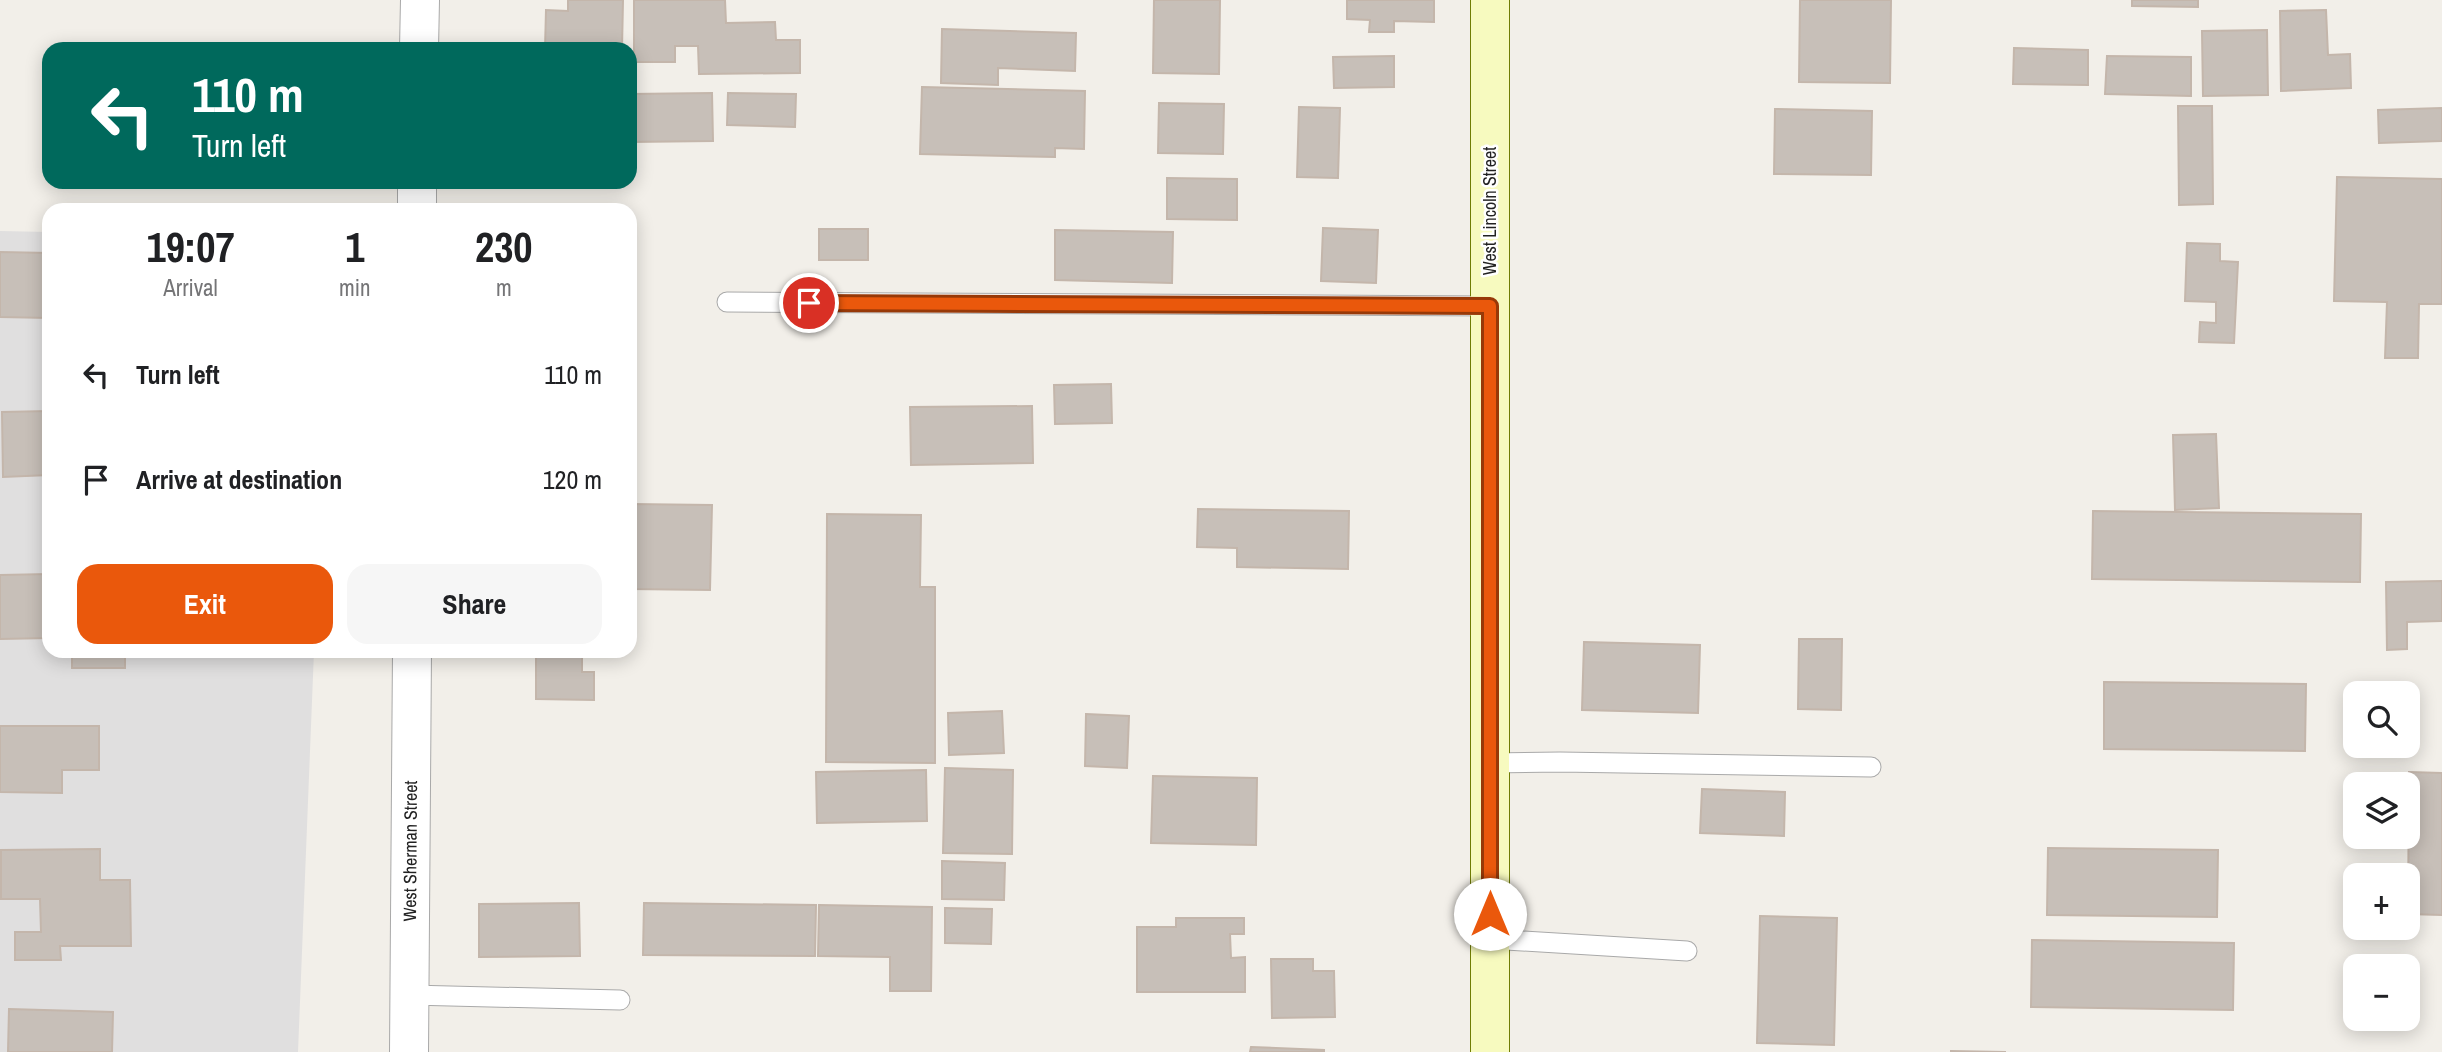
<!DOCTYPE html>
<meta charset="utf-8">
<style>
:root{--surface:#fff;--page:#f6f6f6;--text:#202124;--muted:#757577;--accent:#ea580c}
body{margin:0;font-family:"Archivo Narrow",sans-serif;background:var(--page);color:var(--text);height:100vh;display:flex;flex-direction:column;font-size:26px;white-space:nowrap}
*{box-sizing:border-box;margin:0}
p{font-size:23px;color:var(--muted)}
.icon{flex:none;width:38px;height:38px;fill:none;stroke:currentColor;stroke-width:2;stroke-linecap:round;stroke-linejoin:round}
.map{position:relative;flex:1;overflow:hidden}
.side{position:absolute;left:42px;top:203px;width:595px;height:455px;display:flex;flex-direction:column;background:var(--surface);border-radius:21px;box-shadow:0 4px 18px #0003}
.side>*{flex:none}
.guide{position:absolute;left:42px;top:42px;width:595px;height:147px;border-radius:21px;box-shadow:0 4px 18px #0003;background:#00695c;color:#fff;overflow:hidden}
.buttons{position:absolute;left:2343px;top:681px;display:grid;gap:14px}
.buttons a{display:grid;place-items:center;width:77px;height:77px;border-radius:14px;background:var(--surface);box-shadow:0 4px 18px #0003;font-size:35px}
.pin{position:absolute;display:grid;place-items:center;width:60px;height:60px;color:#fff;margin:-30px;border:4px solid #fff;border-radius:50%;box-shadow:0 2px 7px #0007}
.me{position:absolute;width:77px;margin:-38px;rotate:0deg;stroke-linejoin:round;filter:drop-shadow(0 0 5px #0008)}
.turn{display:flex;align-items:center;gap:24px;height:147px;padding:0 35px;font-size:32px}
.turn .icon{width:91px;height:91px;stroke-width:2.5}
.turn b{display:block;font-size:49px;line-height:60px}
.eta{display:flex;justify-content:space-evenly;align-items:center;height:119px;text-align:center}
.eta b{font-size:42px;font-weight:800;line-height:49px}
.cta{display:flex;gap:14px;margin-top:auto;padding:14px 35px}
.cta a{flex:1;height:80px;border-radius:21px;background:var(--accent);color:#fff;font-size:28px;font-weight:800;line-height:80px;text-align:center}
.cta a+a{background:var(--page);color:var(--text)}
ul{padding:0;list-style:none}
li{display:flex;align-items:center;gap:21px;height:105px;padding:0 35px}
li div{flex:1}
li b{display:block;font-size:26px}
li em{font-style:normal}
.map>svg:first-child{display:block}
</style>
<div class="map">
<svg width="2442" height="1052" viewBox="0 0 2442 1052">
<rect width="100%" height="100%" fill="#f2efe9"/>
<path fill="#e0dfdf" d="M0 231 49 232V651H314L298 1052H0Z"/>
<path fill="#c7bfb8" stroke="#c4b6ab" stroke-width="2" d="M568 0H623L622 49H545L546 10 568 11Z
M634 0H725L726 23 775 22 776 40H800V73L699 74 698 46H675V62H634Z
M1154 0H1220L1219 74 1153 73Z
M1347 0H1434V22L1394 21V32H1369L1370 20 1347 19Z
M1800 0H1891L1890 83 1799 82Z
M2132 0H2198V7L2132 6Z
M2326 10 2328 55 2350 54 2351 88 2281 91 2280 11Z
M942 29 1076 33 1075 71 998 68V85L941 83Z
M2267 30 2268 95 2203 96 2202 31Z
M2014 48 2088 50V85L2013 84Z
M1394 56V87L1334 88 1333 57Z
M2107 56 2191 57V96L2105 94Z
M922 87 1085 91 1084 149 1055 148V157L920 154Z
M712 93 713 141 630 142V94Z
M728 93 796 94 795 127 727 125Z
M1159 103 1224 104 1223 154 1158 153Z
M2178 106H2212L2213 204 2179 205Z
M1299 107 1340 108 1338 178 1297 177Z
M2442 108V141L2379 143 2378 110Z
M1775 109 1872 111 1871 175 1774 174Z
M2337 177 2442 179V304H2419L2418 358H2385L2387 302 2334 301Z
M1167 178 1237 179V220L1167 219Z
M1323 228 1378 230 1376 283 1321 281Z
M819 229H868V260H819Z
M1055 230 1173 232 1172 283 1055 280Z
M2187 243 2220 244V261L2238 262 2234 343 2199 342 2200 322 2216 323V302L2185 301Z
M0 252 49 253V318L0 317Z
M1111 384 1112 423 1055 424 1054 385Z
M1032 406 1033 463 911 465 910 407Z
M49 411V475L3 477 2 412Z
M2216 434 2219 508 2175 510 2173 435Z
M630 504 712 505 710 590 630 589Z
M1198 509 1349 511 1348 569 1237 567V548L1197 547Z
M2093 511 2361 514 2360 582 2092 579Z
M827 514 921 515 920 587H935V763L826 762Z
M49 574V638L0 639V575Z
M2442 581V621L2407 622V649L2387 650 2386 582Z
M1799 639H1842L1841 710 1798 709Z
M1584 642 1700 645 1698 713 1582 710Z
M72 651H125V668H72Z
M536 651H582V672H594V700L536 699Z
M2104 682 2306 684 2305 751 2104 749Z
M1002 711 1004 753 949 755 948 713Z
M1086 714 1129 716 1127 768 1085 766Z
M0 726H99V770H62V793L0 792Z
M945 768 1013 770 1012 854 943 853Z
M926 770 927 821 817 823 816 772Z
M2409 772 2442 773V915L2408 914Z
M1153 776 1257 778 1256 845 1151 843Z
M1702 789 1785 792 1784 836 1700 833Z
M2048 848 2218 850 2217 917 2047 915Z
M100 849V880H130L131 946H60L61 960H15V932H41L40 899H1V850Z
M942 861 1005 863 1004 900 942 899Z
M579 903 580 956 479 957V904Z
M644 903 816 905 815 956 643 955Z
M819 905 932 907 931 991H890V957L818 956Z
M945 908 992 909 991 944 945 943Z
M1760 916 1837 918 1834 1045 1757 1043Z
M1176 918H1244V934H1230L1231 958 1245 957V992H1137V927H1176Z
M2032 940 2234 943 2233 1010 2031 1007Z
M1271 959H1313V971H1334L1335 1017 1272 1018Z
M9 1009 113 1012 112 1052H8Z
M1251 1047 1324 1050V1052H1250Z
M1951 1051 2006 1052H1951Z"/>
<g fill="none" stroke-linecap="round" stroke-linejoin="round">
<g stroke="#a9a9a9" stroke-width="21">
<path id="lane" d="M727 302 1490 306
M1490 763 1560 762 1871 767
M1490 939 1687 951
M410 995 620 1000"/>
</g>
<g stroke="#a9a9a9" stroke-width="40">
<g id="street">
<path d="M419 49 420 0"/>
<path d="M417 210V182"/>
<path id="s1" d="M409 1052 412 651"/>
</g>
</g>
<g stroke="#707d05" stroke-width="40">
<path id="secondary" d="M1490 0V1052"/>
</g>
<use href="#lane" stroke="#fff" stroke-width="19"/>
<use href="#street" stroke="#fff" stroke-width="38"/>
<use href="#secondary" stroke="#f7fabf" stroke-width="38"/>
</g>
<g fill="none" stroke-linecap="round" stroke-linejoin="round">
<g stroke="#983908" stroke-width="18">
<path id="route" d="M809 303 1490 306V914"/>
</g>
<use href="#route" stroke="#ea580c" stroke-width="12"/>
</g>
<g text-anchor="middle" stroke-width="5" stroke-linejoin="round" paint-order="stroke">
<g font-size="18" fill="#222" stroke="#fff">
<text transform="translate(1490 211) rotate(-90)" y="6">West Lincoln Street</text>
<text dy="6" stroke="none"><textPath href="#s1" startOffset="201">West Sherman Street</textPath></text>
</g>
</g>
</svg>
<div class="buttons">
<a><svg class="icon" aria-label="search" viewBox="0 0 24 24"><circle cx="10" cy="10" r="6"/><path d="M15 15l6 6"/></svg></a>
<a><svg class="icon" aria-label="layers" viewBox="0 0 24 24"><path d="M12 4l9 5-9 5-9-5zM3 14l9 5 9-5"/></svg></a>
<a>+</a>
<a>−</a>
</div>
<div class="pin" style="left:809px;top:303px;background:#d93025"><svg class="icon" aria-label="arrive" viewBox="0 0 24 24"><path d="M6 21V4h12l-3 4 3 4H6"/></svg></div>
<svg class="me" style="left:1490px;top:914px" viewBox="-20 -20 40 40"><circle r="19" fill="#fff"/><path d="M0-13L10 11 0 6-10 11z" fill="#ea580c"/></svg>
<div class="guide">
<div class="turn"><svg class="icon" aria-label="left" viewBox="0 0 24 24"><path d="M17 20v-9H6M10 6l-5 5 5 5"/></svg><div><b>110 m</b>Turn left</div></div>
</div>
<section class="side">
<div class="eta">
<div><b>19:07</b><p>Arrival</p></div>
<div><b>1</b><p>min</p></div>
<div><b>230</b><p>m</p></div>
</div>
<ul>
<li><svg class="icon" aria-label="left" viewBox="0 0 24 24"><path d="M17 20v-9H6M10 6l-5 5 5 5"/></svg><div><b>Turn left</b></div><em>110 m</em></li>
<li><svg class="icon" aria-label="arrive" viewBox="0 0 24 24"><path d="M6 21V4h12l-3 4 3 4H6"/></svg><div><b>Arrive at destination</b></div><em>120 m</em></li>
</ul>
<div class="cta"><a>Exit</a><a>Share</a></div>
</section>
</div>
